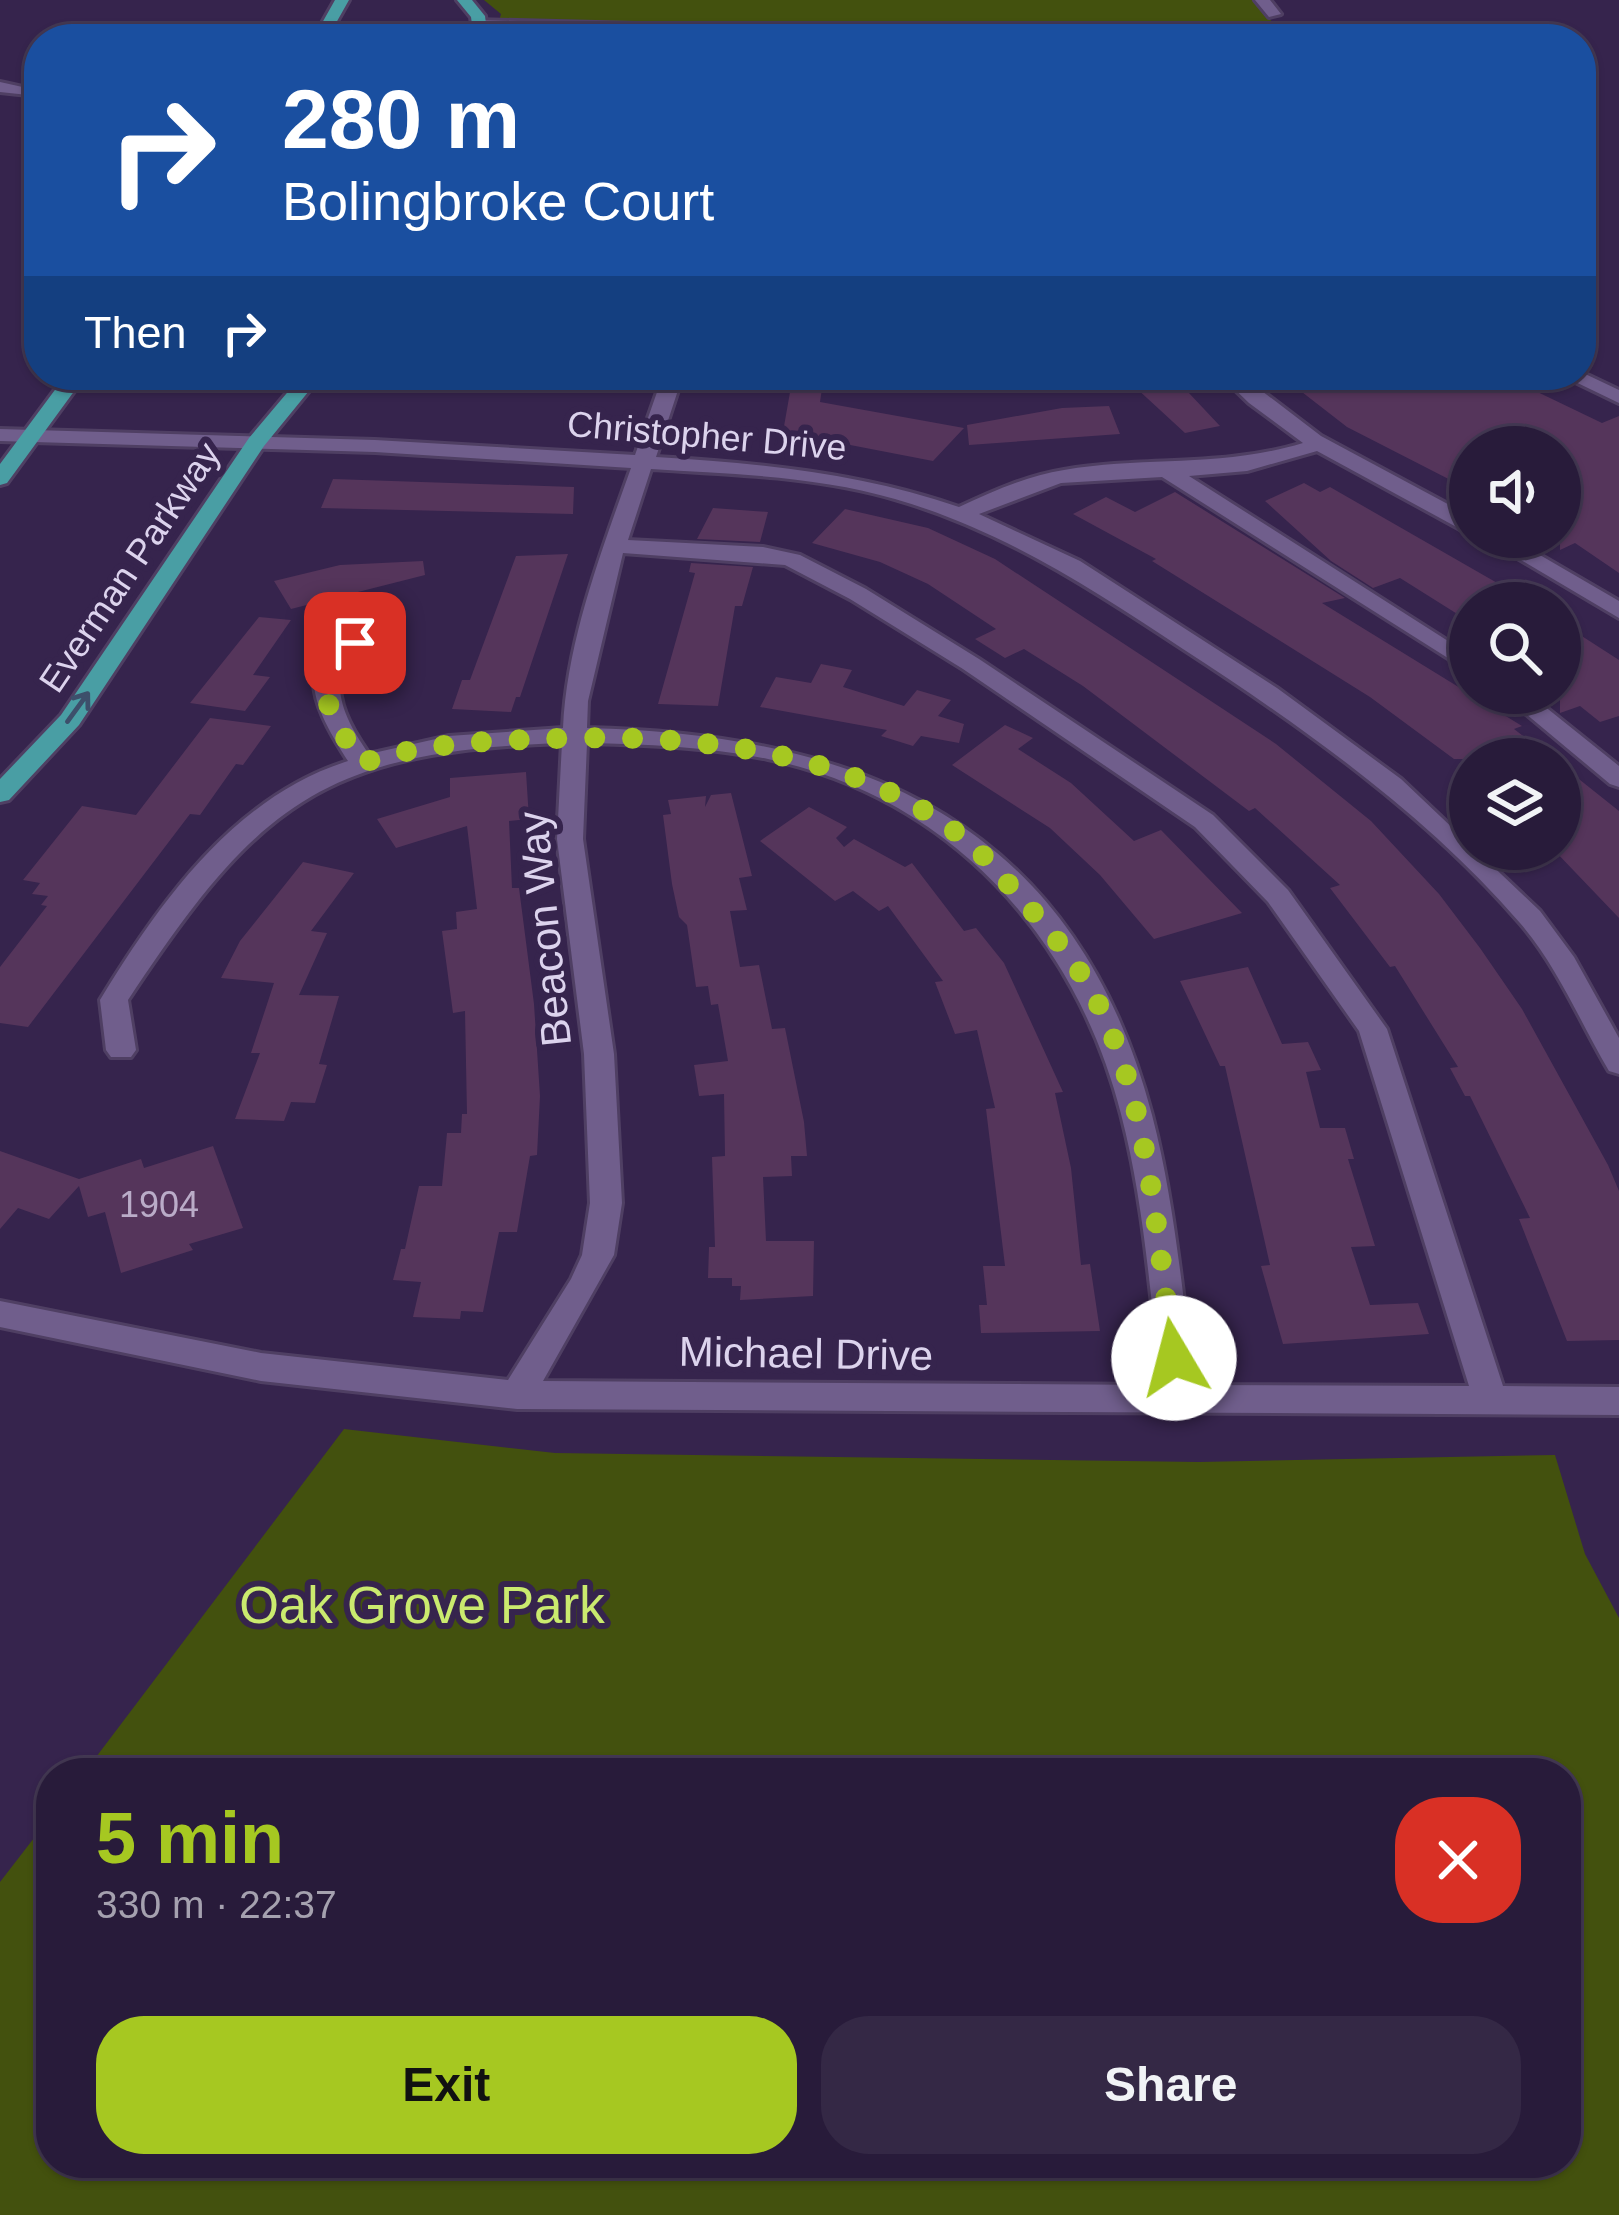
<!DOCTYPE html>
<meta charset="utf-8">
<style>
:root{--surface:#281b3a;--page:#342845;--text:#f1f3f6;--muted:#a5a1af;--line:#443954;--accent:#a6c821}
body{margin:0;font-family:Arial,sans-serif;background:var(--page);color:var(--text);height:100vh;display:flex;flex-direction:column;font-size:45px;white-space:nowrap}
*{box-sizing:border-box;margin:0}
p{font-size:39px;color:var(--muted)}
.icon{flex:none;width:66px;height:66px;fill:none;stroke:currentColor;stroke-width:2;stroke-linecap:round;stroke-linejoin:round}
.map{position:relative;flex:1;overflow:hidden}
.sheet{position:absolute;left:36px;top:1758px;width:1545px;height:420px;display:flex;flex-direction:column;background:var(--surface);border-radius:48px;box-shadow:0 3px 9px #0004,0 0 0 3px var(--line)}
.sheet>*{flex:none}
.hud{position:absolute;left:24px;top:24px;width:1572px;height:366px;border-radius:48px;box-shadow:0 3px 9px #0004,0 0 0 3px var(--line);background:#1a4fa0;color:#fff;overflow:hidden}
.buttons{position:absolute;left:1449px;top:426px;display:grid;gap:24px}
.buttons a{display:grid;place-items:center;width:132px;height:132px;border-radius:50%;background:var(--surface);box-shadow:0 3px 9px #0004,0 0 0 3px var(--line);font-size:60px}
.pin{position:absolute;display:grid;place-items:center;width:102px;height:102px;color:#fff;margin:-51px;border-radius:24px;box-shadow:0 6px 18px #0006}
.me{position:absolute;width:132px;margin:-66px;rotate:352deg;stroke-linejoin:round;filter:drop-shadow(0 0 9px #0008)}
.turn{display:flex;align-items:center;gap:42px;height:252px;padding:0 60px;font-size:54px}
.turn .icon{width:156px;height:156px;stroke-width:2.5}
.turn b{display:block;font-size:84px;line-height:102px}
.then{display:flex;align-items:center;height:114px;padding:0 60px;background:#0003;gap:24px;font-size:45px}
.round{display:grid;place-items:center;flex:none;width:126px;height:126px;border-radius:48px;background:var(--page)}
.head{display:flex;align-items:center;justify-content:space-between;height:204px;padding:0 60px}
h1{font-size:72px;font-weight:800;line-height:90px;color:var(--accent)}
.action{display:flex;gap:24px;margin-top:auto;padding:24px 60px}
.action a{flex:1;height:138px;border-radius:48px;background:var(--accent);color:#111;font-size:48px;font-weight:800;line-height:138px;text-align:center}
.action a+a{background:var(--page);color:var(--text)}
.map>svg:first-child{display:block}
</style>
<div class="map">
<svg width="1619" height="2215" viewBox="0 0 1619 2215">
<rect width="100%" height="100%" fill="#36244d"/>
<path fill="#43510e" d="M484 0H1253L1287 39H494L501 14Z
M344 1429 555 1453 1199 1462 1555 1455 1585 1554 1619 1618V2215H0V1882L51 1816V2163H1566V1773H84Z"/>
<path fill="#55355b" d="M793 375H824L820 402 964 428 933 461 783 432Z
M1122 375H1172L1220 426 1185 433Z
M1280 375H1502L1602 423 1619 416V573L1575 543 1560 550V447H1470V490L1347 427Z
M1109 406 1120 434 969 445 967 425 1062 408Z
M333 479 574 487 573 514 321 508Z
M1304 483 1320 492 1330 487 1532 603H1470V622L1400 578 1373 588 1331 561 1265 501Z
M1175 492 1345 598 1322 603 1522 726 1514 729 1553 759H1454L1370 697 1152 561 1156 559 1073 514 1106 497 1135 512Z
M713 508 768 512 760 542 697 539Z
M845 509 928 528 995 559 1276 744 1371 821 1439 894 1480 948 1522 1009 1608 1165 1619 1191V1340L1567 1341 1519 1219 1530 1218 1470 1096H1465L1450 1068 1458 1067 1395 966 1390 967 1330 888 1340 885 1255 808 1249 811 1083 686 1024 649 1005 658 975 639 996 629 928 584 880 562 812 543Z
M568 554 520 697H516L511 712 452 709 462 680H470L516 556Z
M423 561 425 575 291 609 274 581 340 565Z
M691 563 753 567 742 606H735L718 706 658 704 695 573 689 572Z
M259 617 291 620 253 675 270 677 245 711 190 703Z
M1560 622 1619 660V716L1600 722 1580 706 1560 713Z
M821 664 852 670 843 687 904 706 917 690 951 700 938 716 964 724 959 743 921 736 913 746 881 736 887 730 760 707 776 677 811 683Z
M210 718 271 726 243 765 236 764 200 815 190 814 28 1027 0 1023V967L47 906 41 905 48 896 32 894 40 883 23 880 82 806 136 815Z
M1005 725 1033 738 1018 749 1071 783 1134 841 1161 830 1242 913 1154 939 1100 875 1050 828 952 765Z
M1560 764 1619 811V918L1553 849H1567L1560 843Z
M526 772 529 819 509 821 512 888H519L534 1004 540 1096 537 1155 530 1156 517 1232H499L483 1312 461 1311 460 1319 413 1317 421 1282 393 1280 401 1249H405L419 1186H442L447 1133H461L462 1114H467L465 1011 453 1013 442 931 457 929 456 912 477 909 467 826 396 848 377 819 450 797V778Z
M731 793 752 876 739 878 747 910 730 911 740 967 759 965 772 1029 785 1028 804 1122 807 1156H791L792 1176 763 1177 766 1241H814L813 1296 740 1300 741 1286H732V1278H708L709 1247H715L712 1157 725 1156 724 1094 699 1096 694 1065 728 1061 718 1004 711 1005 708 986 696 987 687 925 679 917 672 884 663 815 671 814 668 800 706 796 705 807 711 795Z
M809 807 847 827 836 838 844 847 854 839 905 867 912 863 964 931 976 928 1004 963 1063 1092 1055 1093 1071 1168 1081 1265 1090 1264 1100 1331 981 1333 979 1305H987L983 1266H1005L986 1109 995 1108 977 1030 955 1034 935 982 943 981 888 906 879 911 853 891 835 901 760 841Z
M303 862 354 873 311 931 327 933 299 995 339 996 319 1064 327 1065 315 1103 291 1102 284 1121 235 1119 260 1053H251L274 983 221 978 240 941Z
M1248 967 1282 1044 1308 1042 1321 1070 1306 1072 1320 1128H1345L1354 1159H1348L1375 1246 1351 1247 1370 1305 1418 1303 1429 1334 1283 1344 1261 1266 1270 1265 1225 1066H1220L1180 981Z
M213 1146 243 1228 189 1244 193 1250 121 1273 105 1212 88 1217 79 1186 49 1219 18 1208 0 1229V1151L79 1179 141 1159 144 1168Z"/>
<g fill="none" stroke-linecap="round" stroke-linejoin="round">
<g stroke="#4f3f63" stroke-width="6">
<path id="minor" d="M1255 0H1270L1281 14 1269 17Z
M474 20 1067 35 1074 39 479 27Z
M0 82 36 90 28 95 0 92Z
M1581 372 1619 390V403L1561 375Z
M663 375H683L656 457C759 463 861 473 959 507 993 491 1027 476 1064 470 1147 456 1220 468 1303 443L1249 403 1220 375H1241L1321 436 1470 516V532L1462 530 1317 451 1247 471 1189 476 1470 655V672L1162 477 1061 483 979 514 1080 561 1277 688 1401 779 1540 911 1574 957 1619 1038V1074L1609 1071C1580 1022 1558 967 1520 923 1426 814 1303 727 1183 649 1091 588 1002 530 895 499 817 476 731 474 651 469L628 540 763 547 800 555 866 589 979 659 1213 815 1288 890 1387 1029 1503 1386 1619 1387V1415L517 1409 261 1381 0 1327V1301L261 1353 508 1380 571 1279 582 1255 590 1203 584 1054 557 839 562 743C322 751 257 805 128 1000L136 1050 131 1057H111L106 1050 100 1000C160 902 234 797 348 761 321 719 284 657 355 636L367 643 340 666C336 702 349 725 369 754L449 736 563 728C567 640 602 550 631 468L375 452 0 441V429L375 440 635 455ZM623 553 785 565 850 599 963 669 1195 827 1268 902 1359 1031 1469 1386 1195 1385C1182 1295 1175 1203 1152 1115 1076 826 865 734 587 728L588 701ZM587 743C647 744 709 747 768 759 950 797 1076 937 1121 1114 1144 1202 1150 1294 1161 1385L543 1381 614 1255 622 1203 614 1054 583 839Z
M1482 537H1509L1619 601V618Z
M1501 693H1528L1619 766V787L1610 784Z"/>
</g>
<g stroke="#4f3f63" stroke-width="6">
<path id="major" d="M335 0H349L327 39H313Z
M457 0H472L485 16 488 39H474L471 17Z
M66 375H86L7 483 0 485V464Z
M302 375H322L264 446 79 725 9 800 0 802V779L61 715 249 438Z"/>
</g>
<use href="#minor" fill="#705e8c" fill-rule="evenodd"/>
<use href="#major" fill="#499ea4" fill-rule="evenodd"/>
</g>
<defs><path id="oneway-shaft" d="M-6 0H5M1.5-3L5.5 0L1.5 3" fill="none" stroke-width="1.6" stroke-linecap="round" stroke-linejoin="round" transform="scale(3)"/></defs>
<use stroke="#3d4f6b" href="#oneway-shaft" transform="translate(78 707) rotate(-54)"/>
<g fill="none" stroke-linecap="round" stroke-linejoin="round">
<path stroke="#a6c821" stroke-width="21" stroke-dasharray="0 37.8" d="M355 643 328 663C320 710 338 725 362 763 420 744 481 741 542 739 686 733 860 747 974 847 990 861 1003 878 1017 894 1052 932 1085 972 1106 1020 1152 1125 1157 1245 1174 1358"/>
</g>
<g text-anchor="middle" stroke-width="12" stroke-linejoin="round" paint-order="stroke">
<g font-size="36" fill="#dcd3ed" stroke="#36244d">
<text transform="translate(707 435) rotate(5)" y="13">Christopher Drive</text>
<text transform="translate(129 567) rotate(-56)" y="13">Everman Parkway</text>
</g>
<g font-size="36" fill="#baacc8">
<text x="159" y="1217">1904</text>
</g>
<g font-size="42" fill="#dcd3ed" stroke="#36244d">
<text transform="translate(544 929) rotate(-96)" y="15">Beacon Way</text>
<text transform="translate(806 1353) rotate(1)" y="15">Michael Drive</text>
</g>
<g font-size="51" fill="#caea6e" stroke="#36244d">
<text x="422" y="1623">Oak Grove Park</text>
</g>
</g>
</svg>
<div class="buttons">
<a><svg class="icon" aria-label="sound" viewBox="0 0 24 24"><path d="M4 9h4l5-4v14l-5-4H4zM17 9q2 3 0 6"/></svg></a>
<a><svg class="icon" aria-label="search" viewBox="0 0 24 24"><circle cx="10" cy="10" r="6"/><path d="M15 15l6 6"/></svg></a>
<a><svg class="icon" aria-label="layers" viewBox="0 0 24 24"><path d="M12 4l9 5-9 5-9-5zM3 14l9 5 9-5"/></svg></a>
</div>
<div class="pin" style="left:355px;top:643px;background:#d93025"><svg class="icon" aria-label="arrive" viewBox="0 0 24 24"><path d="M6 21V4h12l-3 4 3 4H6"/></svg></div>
<svg class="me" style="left:1174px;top:1358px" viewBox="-20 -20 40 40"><circle r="19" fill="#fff"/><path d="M0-13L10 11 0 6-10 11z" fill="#a6c821"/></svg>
<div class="hud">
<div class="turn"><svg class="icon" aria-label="right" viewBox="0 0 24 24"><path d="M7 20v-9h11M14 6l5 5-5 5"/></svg><div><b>280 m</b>Bolingbroke Court</div></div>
<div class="then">Then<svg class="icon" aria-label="right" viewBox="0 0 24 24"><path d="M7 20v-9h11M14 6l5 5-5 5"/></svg></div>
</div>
<section class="sheet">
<div class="head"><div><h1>5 min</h1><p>330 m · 22:37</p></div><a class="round" style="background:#d93025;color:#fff"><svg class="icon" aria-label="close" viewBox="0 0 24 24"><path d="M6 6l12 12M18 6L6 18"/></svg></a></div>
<div class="action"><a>Exit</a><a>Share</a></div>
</section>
</div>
